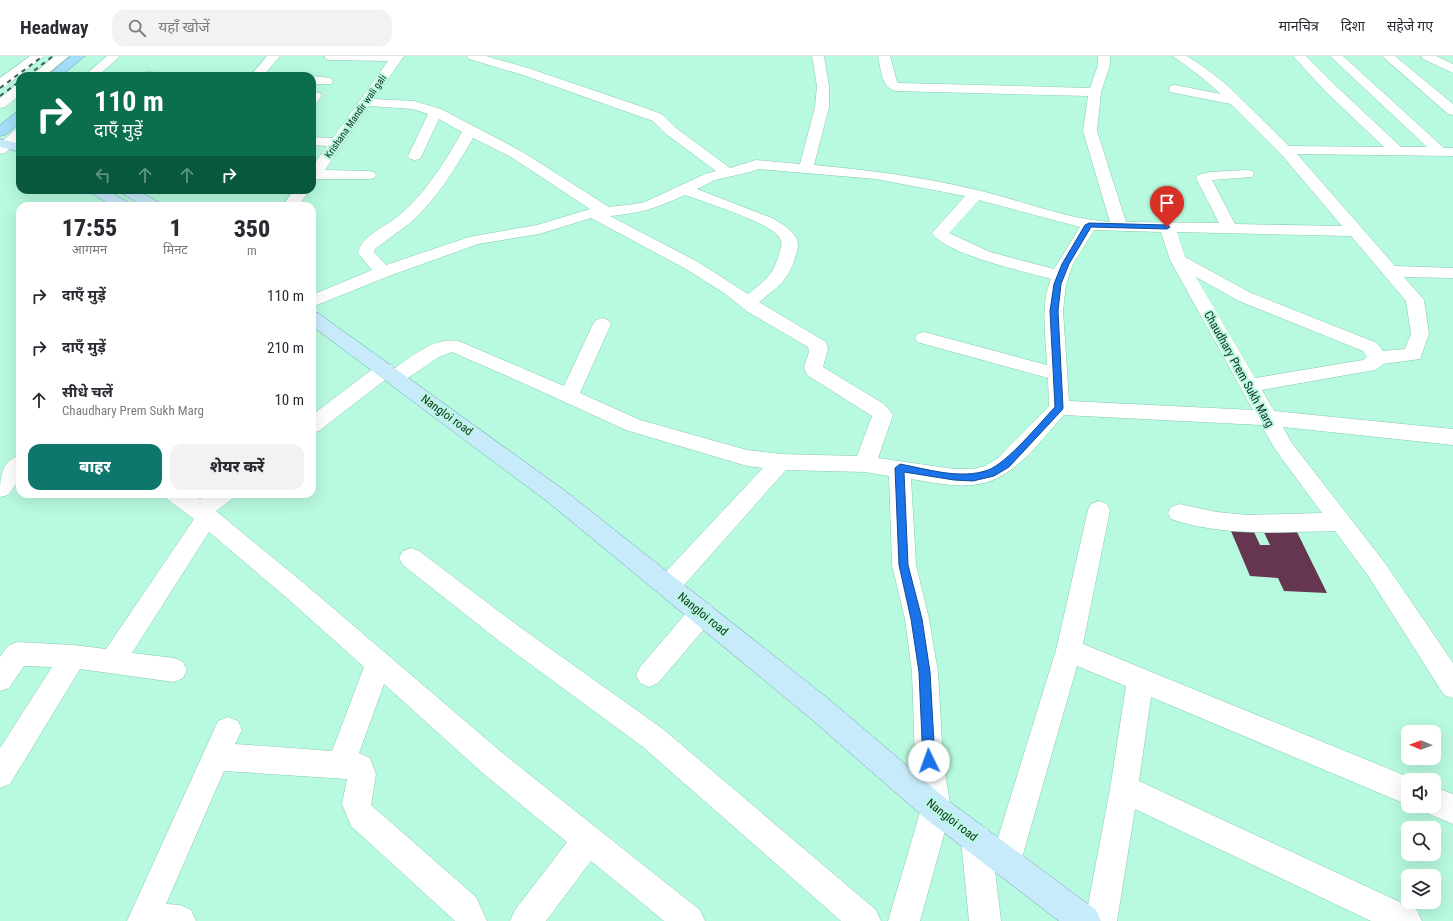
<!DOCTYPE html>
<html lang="hi">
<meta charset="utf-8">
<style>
:root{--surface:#fff;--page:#f2f2f3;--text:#2b2b33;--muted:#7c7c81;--line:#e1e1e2;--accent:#0f766e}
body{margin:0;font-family:"Roboto Condensed","Noto Sans Devanagari",sans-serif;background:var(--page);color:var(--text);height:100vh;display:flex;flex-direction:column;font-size:15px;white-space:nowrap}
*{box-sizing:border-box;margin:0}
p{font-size:13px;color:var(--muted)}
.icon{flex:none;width:22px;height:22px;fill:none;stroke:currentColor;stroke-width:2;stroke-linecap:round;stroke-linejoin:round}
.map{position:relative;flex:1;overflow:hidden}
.sheet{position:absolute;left:16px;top:146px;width:300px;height:296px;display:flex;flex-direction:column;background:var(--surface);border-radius:12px;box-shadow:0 4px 16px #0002}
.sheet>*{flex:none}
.banner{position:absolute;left:16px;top:16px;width:300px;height:122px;border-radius:12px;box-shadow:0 4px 16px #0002;background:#0b6e4f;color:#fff;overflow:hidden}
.needle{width:26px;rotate:271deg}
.fabs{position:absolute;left:1401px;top:669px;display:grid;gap:8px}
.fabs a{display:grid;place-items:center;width:40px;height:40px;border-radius:8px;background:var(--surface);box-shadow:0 4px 16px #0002;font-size:20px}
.pin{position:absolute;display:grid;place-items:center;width:34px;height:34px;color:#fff;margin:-41px -17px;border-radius:50% 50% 50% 0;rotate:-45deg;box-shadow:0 0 4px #0007}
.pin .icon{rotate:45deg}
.me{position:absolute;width:44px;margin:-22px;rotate:357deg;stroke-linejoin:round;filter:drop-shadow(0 0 3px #0008)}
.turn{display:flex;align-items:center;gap:14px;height:84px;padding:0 12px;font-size:18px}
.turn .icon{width:52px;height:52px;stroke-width:2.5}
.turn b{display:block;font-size:28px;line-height:34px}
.lanes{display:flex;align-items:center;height:38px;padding:0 12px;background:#0003;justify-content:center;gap:20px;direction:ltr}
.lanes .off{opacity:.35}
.eta{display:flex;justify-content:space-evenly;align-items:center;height:68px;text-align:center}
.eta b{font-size:24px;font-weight:800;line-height:28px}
.button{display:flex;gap:8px;margin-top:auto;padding:8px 12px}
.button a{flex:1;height:46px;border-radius:12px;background:var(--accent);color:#fff;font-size:16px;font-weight:800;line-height:46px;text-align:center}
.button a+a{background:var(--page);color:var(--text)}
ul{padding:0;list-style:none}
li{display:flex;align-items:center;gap:12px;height:52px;padding:0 12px}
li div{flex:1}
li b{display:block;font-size:15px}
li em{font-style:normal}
header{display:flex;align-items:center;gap:24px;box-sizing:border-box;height:56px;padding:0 20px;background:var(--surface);border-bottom:1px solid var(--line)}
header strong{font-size:19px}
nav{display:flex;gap:22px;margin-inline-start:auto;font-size:14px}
.search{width:280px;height:36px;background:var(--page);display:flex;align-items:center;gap:10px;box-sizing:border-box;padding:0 14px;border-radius:12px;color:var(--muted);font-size:15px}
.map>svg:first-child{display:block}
</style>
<header>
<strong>Headway</strong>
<div class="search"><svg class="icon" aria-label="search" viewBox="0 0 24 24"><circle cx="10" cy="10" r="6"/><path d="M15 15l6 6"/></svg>यहाँ खोजें</div>
<nav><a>मानचित्र</a><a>दिशा</a><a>सहेजे गए</a></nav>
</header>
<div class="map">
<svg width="1453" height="865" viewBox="0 0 1453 865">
<rect width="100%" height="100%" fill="#b8fadf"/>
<path fill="#663650" d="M1262 472 1296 474 1327 537 1284 535 1278 522 1250 520 1231 475 1254 476 1260 489H1270Z"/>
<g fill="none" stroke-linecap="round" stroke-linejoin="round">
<g stroke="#88c9af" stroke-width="1">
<path id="minor" d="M30 0H44L5 31 0 32V22Z
M55 0H69L45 20H31Z
M107 0H120L98 20H84Z
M267 0H280L263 20H250Z
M324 0H404L374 43 414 45 441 53 521 95 609 151 635 148 645 146 705 118 716 115 666 78 653 65 523 19 469 3 467 0H486L531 13 654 55 663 59 676 72 730 112 756 104 800 108 815 51 817 30 812 0H824L829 30V51L814 109C869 114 923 121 977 134 1021 144 1065 163 1110 166L1083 75 1088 40 896 35C881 31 881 13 878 0H890L897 26 899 27 1090 32 1098 9V0H1110V9L1101 36 1097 75 1126 166 1219 167 1196 122 1198 119 1210 116 1247 114 1252 115 1254 118 1252 121 1212 124 1235 168 1342 170 1280 97 1231 48 1175 37 1170 36 1169 33 1170 30 1175 29 1221 38 1200 20 1173 0H1187L1208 14 1227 29 1289 90 1384 91 1326 36 1293 0H1306L1336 30 1401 91H1427L1330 0H1343L1444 92H1453V100L1297 98 1395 210 1453 212V222L1404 221 1424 244 1429 278 1420 303 1383 308 1376 314 1369 315 1262 334 1274 355 1453 373V389L1283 371 1291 386 1385 507 1453 607V642L1444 639 1369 521 1335 475C1279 476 1224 481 1171 463L1168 457 1171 451 1179 448 1217 456 1247 459 1322 457 1277 396 1261 369 1064 359C1038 387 1013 426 972 429 952 431 931 426 911 423L916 509 929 563 938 616 943 705 951 753 920 865H888L921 753 915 705 912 616 905 563 892 509 889 420 865 416 786 414 677 537 668 540 659 537 656 530 659 523 763 412 747 410 626 374 523 327 452 296 439 301 402 326 395 328 388 326 386 323 319 375 312 377V359L378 309 385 308 392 309 394 313C412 300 437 279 461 286L564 330 593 268 596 264 602 262 608 264 611 268 580 337 640 364 747 394 781 398 857 400 872 360 807 319 804 311 809 296 808 291 748 256 724 237 686 213 591 162 539 178 478 188 389 220 312 251V239L372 214 358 197C361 180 385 171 397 161 425 138 444 107 462 76L439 63 420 103 415 104 410 103 408 100 428 58 413 53 369 50 325 114 369 115 374 116 376 119 374 122 369 123H318L312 125V111L327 90 312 89V81L333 82 388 5 330 4 326 3ZM473 82 511 101 590 153 537 169 469 181 386 209 374 196 375 193C386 184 399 176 410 167 437 143 455 113 473 82ZM758 113 876 123 965 140 932 177C947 199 1023 215 1051 223 1040 248 1046 282 1047 309L924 276 917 278 915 282 917 286 1048 322 1049 350 998 402 985 410 973 413H954L878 402 893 359 884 348 823 311 828 293 826 286 759 246C776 233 789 224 795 202 796 198 798 194 798 190 799 177 782 168 772 162L697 133 715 124 750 116ZM685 139C704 146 769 166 779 181 783 187 781 192 779 198 773 220 765 224 748 238L698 206 610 160C642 157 656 152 685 139ZM979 144 1080 171 1054 213 990 196 949 177ZM1094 174 1161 176 1170 204 1253 354 1069 345 1063 255 1066 228 1073 208ZM1177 176 1351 180 1406 245 1411 278 1405 293 1383 295 1377 287 1251 237 1185 201ZM1196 221 1239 245 1363 295 1367 301 1363 304 1255 322Z
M1382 0H1395L1453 48V59L1448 58Z
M1421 0H1436L1453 8V17L1423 3Z
M148 16 167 17 169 20H142L144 17Z
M312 20 331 22 333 25 331 28H312Z
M20 29V39L5 51 0 52V42L15 30Z
M315 36 320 37 322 40 317 46 312 47V37Z
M20 73V84L5 97 0 98V87L15 74Z
M294 134H310L298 150H282Z
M20 399V423L8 439 0 441C0 423 0 406 20 399Z
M165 438H192L200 443 207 438H234L231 444 216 455 306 529 506 700 700 854 705 865H664L591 805 546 865H510L515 854 567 786 486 720 384 628 359 697 370 702 376 718 371 749 476 841 487 865H455L351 770 342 748 347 723 224 715 166 848 180 849 191 854 196 865H127L218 665 228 661 238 665 242 674 235 688 332 695 364 611 288 543 209 476 132 597 174 602 183 606 187 614 183 622 174 626 80 613 10 728 0 732V692L52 611 24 610 9 632 0 635V601L8 590 17 586 73 589 106 593 194 463 168 444Z
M1099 445 1107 448 1110 454 1083 588 1416 724H1408V749L1151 641 1139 725 1417 854 1422 865H1371L1135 753 1117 865H1085L1110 733 1126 630 1077 610 1021 805 1017 816 1006 820 995 815 1001 865H969L961 783 965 772 976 768 987 772 991 783 993 798 1056 594 1088 454 1091 448Z
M411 492 419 495 517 569 663 673 876 854 881 865H841L643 691 499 585 403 509 399 502 403 495Z
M702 546 711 549 714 557 711 565 658 627 649 631 640 627 636 619 640 611 693 549Z
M1434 731 1453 738V768L1424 756 1421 750H1434Z"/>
</g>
<g stroke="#71a0ae" stroke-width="1">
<path id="major" d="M0 83 20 88V96L0 91Z
M88 134H107L129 147 131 150H112L91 137Z
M118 134H137L160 147 162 150H143L121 137Z
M312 255 318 257 564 434 830 644 946 743 1096 854 1101 865H1059L926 763 810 662 548 446 312 270Z"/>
</g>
<g stroke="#71a0ae" stroke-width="1">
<path id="highway" d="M71 0H85L61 20H47Z
M20 56V67L5 79 0 80V69L15 57Z"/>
</g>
<use href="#minor" fill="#fff" fill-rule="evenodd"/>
<use href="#major" fill="#c8ebfb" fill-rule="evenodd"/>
<use href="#highway" fill="#a4def9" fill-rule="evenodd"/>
<path stroke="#3b6052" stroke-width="2" stroke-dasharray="4.5 4.5" stroke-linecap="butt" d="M27 20 53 0
M0 32 43 0
M0 40 20 25"/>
</g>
<path fill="#1a73e8" stroke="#114b97" d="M1089 167 1167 169 1170 171 1167 173 1091 171 1069 208 1061 228 1058 255 1063 352 1062 354 1009 411 994 420 973 425 954 424 904 416 908 509 922 563 930 616 935 705 933 709 929 711 925 709 923 705 919 616 911 563 899 509 895 412 900 408C927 413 961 424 988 414 1007 407 1039 368 1055 351L1050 255 1054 228 1062 208 1085 169Z"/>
<g text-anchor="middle" stroke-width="4" stroke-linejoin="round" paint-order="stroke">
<g font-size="10" fill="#112c22" stroke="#b8fadf">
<text transform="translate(355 60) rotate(-55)" y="4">Krishana Mandir wali gali</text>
</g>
<g font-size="12" fill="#112c22" stroke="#b8fadf">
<text transform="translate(1239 313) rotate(61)" y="4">Chaudhary Prem Sukh Marg</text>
<text transform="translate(447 359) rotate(36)" y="4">Nangloi road</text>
<text transform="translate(703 558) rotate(39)" y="4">Nangloi road</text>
<text transform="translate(952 764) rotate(38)" y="4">Nangloi road</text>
</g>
</g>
</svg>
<div class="fabs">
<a><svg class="needle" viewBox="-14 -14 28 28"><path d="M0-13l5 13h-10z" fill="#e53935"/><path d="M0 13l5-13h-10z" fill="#7c7c81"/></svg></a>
<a><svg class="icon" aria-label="sound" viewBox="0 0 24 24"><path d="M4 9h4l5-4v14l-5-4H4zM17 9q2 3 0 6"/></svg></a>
<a><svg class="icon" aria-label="search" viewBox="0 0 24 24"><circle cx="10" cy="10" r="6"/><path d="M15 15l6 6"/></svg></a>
<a><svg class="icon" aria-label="layers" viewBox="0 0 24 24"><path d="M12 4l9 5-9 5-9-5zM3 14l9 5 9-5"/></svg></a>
</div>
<div class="pin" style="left:1167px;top:171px;background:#d93025"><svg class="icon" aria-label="arrive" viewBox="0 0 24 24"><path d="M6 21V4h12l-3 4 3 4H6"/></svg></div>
<svg class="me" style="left:929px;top:705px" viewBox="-20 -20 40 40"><circle r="19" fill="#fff"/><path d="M0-13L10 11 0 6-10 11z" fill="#1a73e8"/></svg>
<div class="banner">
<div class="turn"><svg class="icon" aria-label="right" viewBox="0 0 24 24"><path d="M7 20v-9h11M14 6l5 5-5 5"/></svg><div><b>110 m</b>दाएँ मुड़ें</div></div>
<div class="lanes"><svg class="icon off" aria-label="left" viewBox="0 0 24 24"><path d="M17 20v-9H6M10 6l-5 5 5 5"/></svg><svg class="icon off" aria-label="ahead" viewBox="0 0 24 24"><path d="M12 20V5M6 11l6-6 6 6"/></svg><svg class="icon off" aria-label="ahead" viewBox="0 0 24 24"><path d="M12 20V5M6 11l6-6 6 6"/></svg><svg class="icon" aria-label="right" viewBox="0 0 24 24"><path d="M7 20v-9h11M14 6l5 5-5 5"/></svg></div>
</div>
<section class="sheet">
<div class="eta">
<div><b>17:55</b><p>आगमन</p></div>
<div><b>1</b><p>मिनट</p></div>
<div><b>350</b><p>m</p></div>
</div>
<ul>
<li><svg class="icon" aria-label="right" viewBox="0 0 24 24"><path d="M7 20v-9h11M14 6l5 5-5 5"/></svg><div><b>दाएँ मुड़ें</b></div><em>110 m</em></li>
<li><svg class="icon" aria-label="right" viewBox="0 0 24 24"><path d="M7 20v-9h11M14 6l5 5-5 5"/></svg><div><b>दाएँ मुड़ें</b></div><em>210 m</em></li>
<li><svg class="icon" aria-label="ahead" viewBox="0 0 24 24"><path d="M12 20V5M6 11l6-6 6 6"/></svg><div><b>सीधे चलें</b><p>Chaudhary Prem Sukh Marg</p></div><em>10 m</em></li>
</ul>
<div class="button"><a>बाहर</a><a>शेयर करें</a></div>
</section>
</div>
